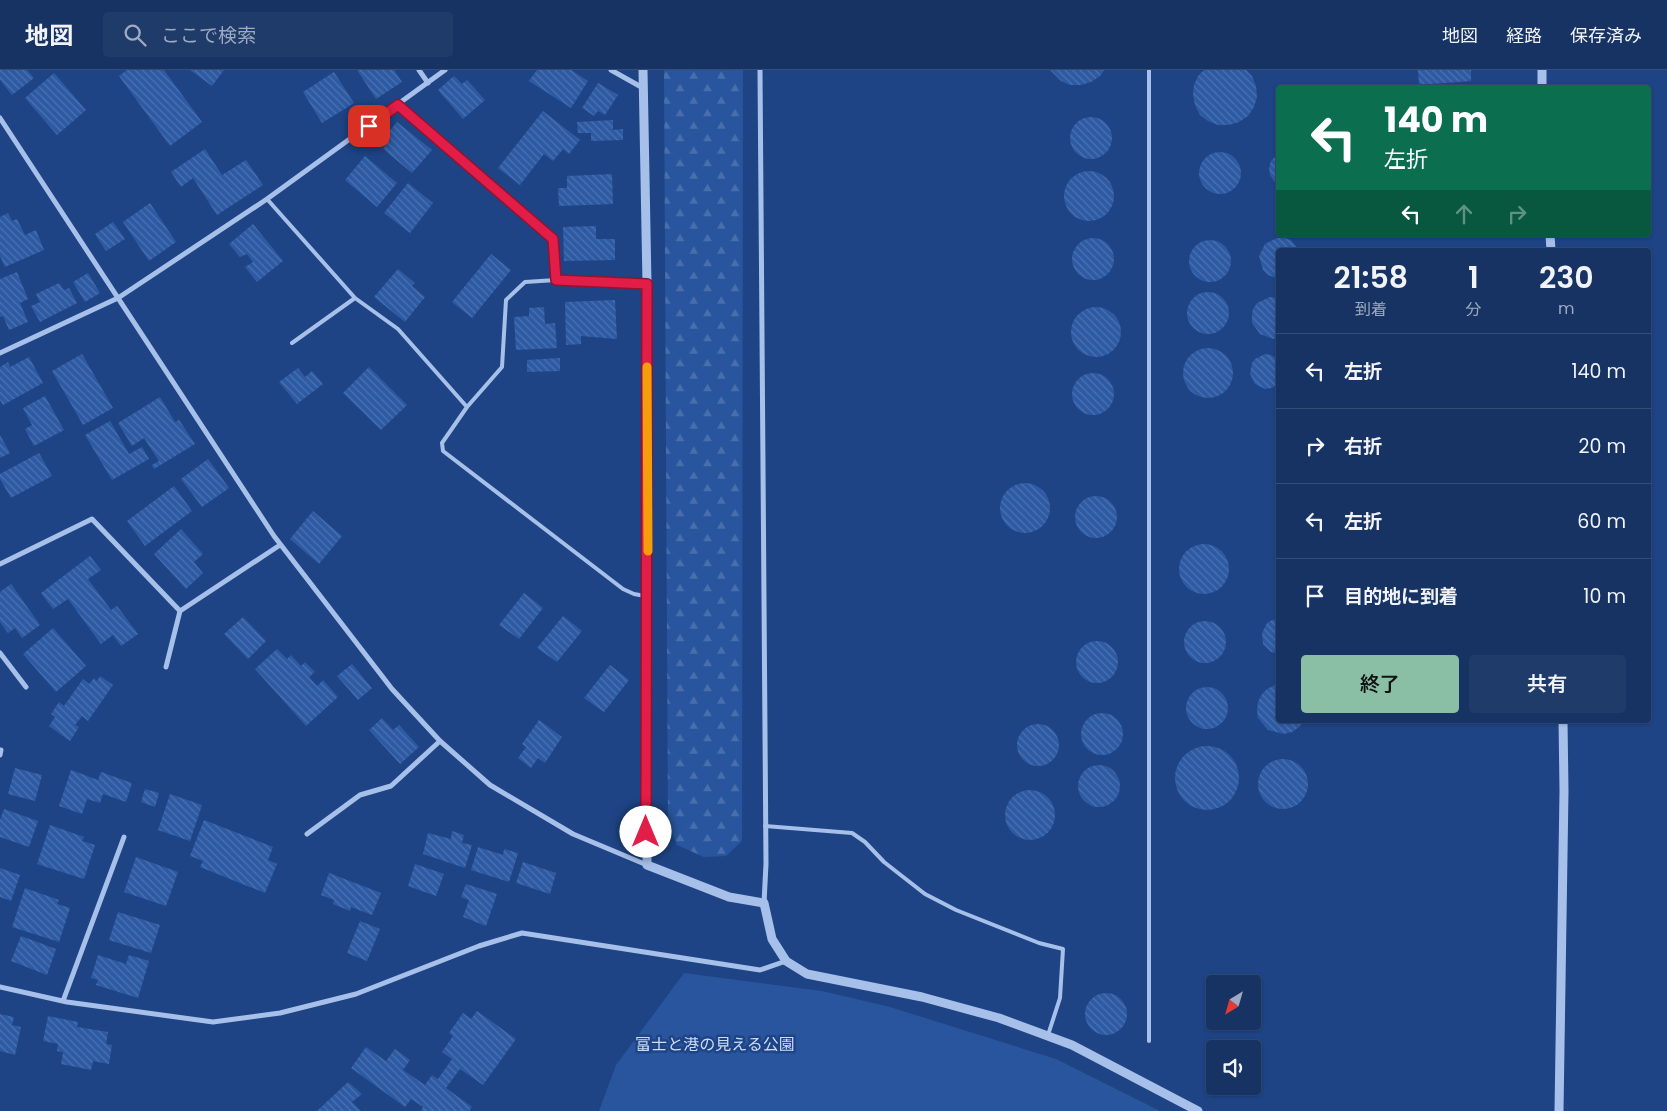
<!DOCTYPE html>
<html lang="ja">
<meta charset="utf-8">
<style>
:root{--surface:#163364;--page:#1f3b6a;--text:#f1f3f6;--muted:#9eaabf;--line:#354e78;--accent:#8abfa5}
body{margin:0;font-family:Poppins,"Noto Sans JP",sans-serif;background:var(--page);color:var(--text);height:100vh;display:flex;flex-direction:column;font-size:19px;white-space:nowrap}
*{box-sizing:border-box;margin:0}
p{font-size:16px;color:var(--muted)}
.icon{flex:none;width:28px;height:28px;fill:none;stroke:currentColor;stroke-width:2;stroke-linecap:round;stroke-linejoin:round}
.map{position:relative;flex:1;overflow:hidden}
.side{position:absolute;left:1276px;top:178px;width:375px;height:475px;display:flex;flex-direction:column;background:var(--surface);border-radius:5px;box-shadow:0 1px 4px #0004,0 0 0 1px var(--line)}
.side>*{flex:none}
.guide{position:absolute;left:1276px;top:15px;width:375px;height:152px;border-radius:5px;box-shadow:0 1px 4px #0004,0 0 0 1px var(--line);background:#0b6e4f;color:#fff;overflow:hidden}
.needle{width:32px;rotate:217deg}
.tools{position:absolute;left:1206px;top:905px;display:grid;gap:10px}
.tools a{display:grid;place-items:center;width:55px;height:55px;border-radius:5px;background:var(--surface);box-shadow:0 1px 4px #0004,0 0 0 1px var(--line);font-size:25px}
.pin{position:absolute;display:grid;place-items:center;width:42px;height:42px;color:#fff;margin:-21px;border-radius:10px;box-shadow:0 2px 8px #0006}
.me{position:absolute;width:55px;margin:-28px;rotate:0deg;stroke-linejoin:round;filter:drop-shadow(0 0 4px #0008)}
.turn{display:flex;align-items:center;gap:18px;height:105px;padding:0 25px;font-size:22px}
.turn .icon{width:65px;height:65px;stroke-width:2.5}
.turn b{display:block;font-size:35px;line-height:42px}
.lanes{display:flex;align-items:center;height:48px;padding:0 25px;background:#0003;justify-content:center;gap:25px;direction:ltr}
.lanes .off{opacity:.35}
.eta{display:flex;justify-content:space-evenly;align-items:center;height:85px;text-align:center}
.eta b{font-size:30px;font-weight:600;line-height:35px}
.primary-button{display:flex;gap:10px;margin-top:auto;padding:10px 25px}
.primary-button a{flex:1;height:58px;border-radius:5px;background:var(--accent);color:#111;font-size:20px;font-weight:600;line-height:58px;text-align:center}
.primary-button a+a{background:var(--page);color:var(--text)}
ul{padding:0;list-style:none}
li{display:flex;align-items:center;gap:15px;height:75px;padding:0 25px;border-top:1px solid var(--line)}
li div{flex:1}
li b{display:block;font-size:19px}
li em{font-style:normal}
header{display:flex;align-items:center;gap:30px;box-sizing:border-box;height:70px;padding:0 25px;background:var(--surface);border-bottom:1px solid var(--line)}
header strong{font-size:24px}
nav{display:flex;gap:28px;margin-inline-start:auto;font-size:18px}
.search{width:350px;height:45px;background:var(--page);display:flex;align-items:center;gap:12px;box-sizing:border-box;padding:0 18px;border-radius:5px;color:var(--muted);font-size:19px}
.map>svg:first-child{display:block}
</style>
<header>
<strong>地図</strong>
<div class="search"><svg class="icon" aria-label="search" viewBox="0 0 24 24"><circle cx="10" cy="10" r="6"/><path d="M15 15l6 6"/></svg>ここで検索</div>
<nav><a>地図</a><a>経路</a><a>保存済み</a></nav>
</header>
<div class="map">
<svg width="1667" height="1041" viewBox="0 0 1667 1041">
<defs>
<pattern id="forest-firs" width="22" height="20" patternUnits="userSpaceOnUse" patternTransform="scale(1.25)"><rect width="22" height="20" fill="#28559d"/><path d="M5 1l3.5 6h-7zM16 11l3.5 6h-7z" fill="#486eac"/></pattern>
<pattern id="building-back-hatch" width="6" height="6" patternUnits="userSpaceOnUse" patternTransform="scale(1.25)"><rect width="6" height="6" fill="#2d5aa3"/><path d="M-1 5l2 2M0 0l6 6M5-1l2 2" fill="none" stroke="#4c73b1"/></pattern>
</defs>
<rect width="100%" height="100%" fill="#1e4485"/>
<path fill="url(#forest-firs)" d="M664 0H743L742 771 726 786 704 787 677 775 668 752Z"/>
<path fill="#28559d" d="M684 903 822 921 890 937 1056 989 1160 1041H599L616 995Z"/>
<path fill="url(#building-back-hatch)" d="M0 0H27L34 8 12 25 0 10Z
M127 0H164L202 52 170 76 119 6Z
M190 0H224L212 16Z
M357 0H394L402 12 376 29Z
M537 0H571L588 11 571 38 529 11Z
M1050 0H1104L1100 6 1091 12 1081 15H1070L1061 11Z
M1204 0H1246L1252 6 1256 16 1257 27 1254 37 1248 46 1239 52 1229 55H1218L1208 51 1200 45 1195 35 1193 25 1194 15 1198 6Z
M1418 0H1471V11L1419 15Z
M334 2 354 33 322 53 303 22Z
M54 3 86 40 57 65 25 28Z
M454 6 462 14 467 10 485 30 463 49 438 20Z
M598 13 618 25 605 45 598 41 594 46 582 38Z
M543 41 580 70 569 84 563 79 553 91 544 84 520 115 498 98Z
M1070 68a21 21 0 1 1 42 0a21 21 0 1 1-42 0Z
M613 50V60L623 59V70L591 71V63H578L577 52Z
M397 52 432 80 412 103 383 79 391 69 386 65Z
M205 79 222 105 246 90 263 115 217 145 193 108 181 117 171 102Z
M1199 103a21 21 0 1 1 42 0a21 21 0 1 1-42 0Z
M1279 83V118L1270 105 1269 98 1271 91Z
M365 86 397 113 377 137 345 110Z
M1064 126a25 25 0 1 1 50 0a25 25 0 1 1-50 0Z
M612 104 613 134 559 136 558 118H567V106Z
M408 113 433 133 410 163 384 143Z
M150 133 176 172 149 191 123 152Z
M8 143 12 151 17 149 25 165 36 160 44 180 5 197 0 186V147Z
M113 152 125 169 106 181 95 164Z
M253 154 283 191 257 212 245 197 253 192 247 184 240 187 229 174Z
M596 156V169H615V190L564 191 563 157Z
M1277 168H1284L1291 170 1299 180H1279V209L1268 205 1263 200 1259 186 1265 174Z
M1072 189a21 21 0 1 1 42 0a21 21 0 1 1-42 0Z
M1189 191a21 21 0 1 1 42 0a21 21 0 1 1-42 0Z
M491 184 511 200 472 248 452 232Z
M398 199 415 213 412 216 425 227 405 252 374 227Z
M17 202 28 229 20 233 28 252 9 260 3 246 0 247V209Z
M88 203 100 223 85 232 73 212Z
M59 213 64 220 69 218 77 233 40 252 31 236 40 232 36 224Z
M1187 243a21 21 0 1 1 42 0a21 21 0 1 1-42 0Z
M1270 227 1279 228V267L1273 269 1260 264 1252 253V246L1253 239 1257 233Z
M615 230 617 269 581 266V274L566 275 565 232Z
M544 237 545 254 555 253 557 278 516 280 514 247 529 246V238Z
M1071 262a25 25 0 1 1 50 0a25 25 0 1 1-50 0Z
M1183 303a25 25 0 1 1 50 0a25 25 0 1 1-50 0Z
M82 284 113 338 83 355 52 301Z
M1265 284 1271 285 1279 290V314L1271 318 1265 319 1255 314 1250 304 1252 293 1255 289Z
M29 287 43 313 3 335 0 330V297L8 292 10 297Z
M560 288V301L527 302V290Z
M369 297 407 335 381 360 343 323Z
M298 298 305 307 312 301 323 314 297 334 279 312Z
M1072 324a21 21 0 1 1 42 0a21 21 0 1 1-42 0Z
M45 326 64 360 34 376 25 359 32 355 23 338Z
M160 327 175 352 179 350 195 374 154 399 152 395 159 391 144 368 132 376 118 353Z
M110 351 129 384 142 377 149 389 112 410 85 365Z
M0 365 10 383 0 388Z
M39 383 52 406 11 428 0 409V404Z
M208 389 229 418 202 437 181 409Z
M1000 438a25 25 0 1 1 50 0a25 25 0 1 1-50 0Z
M174 416 192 441 145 476 127 451Z
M1075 447a21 21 0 1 1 42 0a21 21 0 1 1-42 0Z
M313 441 342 466 319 494 290 469Z
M181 459 203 484 194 492 203 503 186 519 154 484Z
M1179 499a25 25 0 1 1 50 0a25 25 0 1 1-50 0Z
M90 486 101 500 88 509 111 540 117 536 138 564 121 576 113 565 101 574 68 529 53 539 41 523Z
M11 514 40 555 22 568 15 558 8 563 0 552V522Z
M524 523 543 538 519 569 499 555Z
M563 546 582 561 557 592 537 578Z
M243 547 266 571 248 589 224 564Z
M1279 549V583H1277L1271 582 1263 574 1262 563 1267 553 1272 550Z
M1184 572a21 21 0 1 1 42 0a21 21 0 1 1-42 0Z
M53 558 86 596 56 622 23 584Z
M1076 592a21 21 0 1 1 42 0a21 21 0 1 1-42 0Z
M277 579 287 589 291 585 301 596 305 592 315 602 309 607 317 616 323 610 338 627 306 656 255 599Z
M352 594 372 618 358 630 337 606Z
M610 595 629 610 604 642 584 628Z
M100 606 113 615 88 651 82 646 75 655 79 657 70 671 49 656 55 647 51 644 59 632 64 636 83 609 89 614 94 608 97 611Z
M1275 615H1279V650H1304L1299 657 1292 662 1284 664 1268 660 1258 648 1257 640 1258 632 1262 624 1267 619Z
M1186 638a21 21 0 1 1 42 0a21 21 0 1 1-42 0Z
M1081 664a21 21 0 1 1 42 0a21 21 0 1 1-42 0Z
M382 648 393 660 399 655 419 677 400 694 369 660Z
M539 650 562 667 545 693 538 688 531 698 518 688 526 677 522 674Z
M1017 675a21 21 0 1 1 42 0a21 21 0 1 1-42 0Z
M1175 708a32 32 0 1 1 64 0a32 32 0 1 1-64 0Z
M1258 714a25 25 0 1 1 50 0a25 25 0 1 1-50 0Z
M1078 716a21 21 0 1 1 42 0a21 21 0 1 1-42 0Z
M15 698 42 705 35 731 8 724Z
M71 700 98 710 101 702 132 713 126 732 103 724 100 733 87 729 82 744 59 736Z
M145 719 159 723 155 737 141 732Z
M1005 745a25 25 0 1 1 50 0a25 25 0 1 1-50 0Z
M170 724 202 735 190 771 158 760Z
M4 739 38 751 29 777 0 767V750Z
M204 750 273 777 268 790 277 794 265 823 200 797 203 791 190 786Z
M50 755 84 767 82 771 95 775 84 809 37 794Z
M452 761 464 765 462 773 472 775 465 798 423 784 428 763 451 769Z
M478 777 503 785 504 779 518 783 509 812 471 800Z
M136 787 178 802 166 836 124 822Z
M523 792 556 803 550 824 516 813Z
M415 794 444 804 436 826 408 816Z
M0 798 20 805 11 831 0 827Z
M329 803 381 823 372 845 351 837 350 841 333 834 334 830 321 825Z
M466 814 497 824 486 856 463 847 469 830 461 827Z
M25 818 59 830 57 834 70 838 59 872 12 857Z
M118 842 160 855 151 883 109 870Z
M360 851 380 859 367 891 347 883Z
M21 866 56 879 47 905 11 891Z
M98 885 126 894 129 885 149 891 138 928 96 915 98 910 91 908Z
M1085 944a21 21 0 1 1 42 0a21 21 0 1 1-42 0Z
M477 941 516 969 483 1015 460 999 446 1018 472 1037 469 1041H421L423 1037 411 1029 405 1037 351 998 366 977 386 991 395 979 410 990 403 1000 425 1015 432 1005 438 1009 452 989 442 982 453 966 449 963 463 943 471 949Z
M0 944 14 947 12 955 21 957 15 985 0 981Z
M48 946 78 952 77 957 108 962 106 974 112 975 109 994 93 991 91 1000 61 994 63 982 57 981 58 974 43 971Z
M348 1012 362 1024 352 1032 361 1041H317Z"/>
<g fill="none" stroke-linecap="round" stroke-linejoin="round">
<path stroke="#a6c0ea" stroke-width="4" d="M1149 0V971
M398 35 553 169 556 210 525 212 506 230 502 297 467 337
M267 129 355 228 398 259 467 337 442 373 443 381 623 519 634 524 645 526
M292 273 355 228
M765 756 852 763 865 772 884 792 925 824 956 840 1039 873 1063 879 1060 928 1048 965"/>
<path stroke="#a6c0ea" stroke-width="5" d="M419 0 428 13
M611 0 643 18
M760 0 766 794 764 833
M0 48 274 466 392 619 440 671 490 715 573 764 647 795
M556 210 647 214
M0 283 118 228 267 129 445 0
M0 494 92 449 180 541 166 597
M180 541 280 475
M0 583 26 617
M0 685 1 680
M307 764 360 725 391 716 440 671
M0 917 67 932 213 952 280 943 356 924 479 876 522 863 760 900 786 891
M63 931 124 767"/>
<path stroke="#a6c0ea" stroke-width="9" d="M643 0 647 214V795L729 827 764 833 772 869 786 891 807 904 922 927 999 948 1072 975 1198 1041
M1542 0V18
M1550 165 1551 180
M1559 1041 1564 721 1563 650"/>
</g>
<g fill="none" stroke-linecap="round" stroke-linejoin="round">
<g stroke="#92132f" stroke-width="12">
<path id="route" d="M369 56 398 35 553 169 556 210 647 214 646 762"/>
</g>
<use href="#route" stroke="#e11d48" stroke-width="9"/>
<path stroke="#f59e0b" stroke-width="9" d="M647 297 648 481"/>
</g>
<g text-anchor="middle" stroke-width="5" stroke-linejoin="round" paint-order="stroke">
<g font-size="16" fill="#cadcf8" stroke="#1e4485">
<text x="715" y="980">富士と港の見える公園</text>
</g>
</g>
</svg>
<div class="tools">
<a><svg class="needle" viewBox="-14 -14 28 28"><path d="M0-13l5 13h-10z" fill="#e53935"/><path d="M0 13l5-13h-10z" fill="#9eaabf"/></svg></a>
<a><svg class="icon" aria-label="sound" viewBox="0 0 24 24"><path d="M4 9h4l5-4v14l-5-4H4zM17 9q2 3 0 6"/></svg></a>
</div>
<div class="pin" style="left:369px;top:56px;background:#d93025"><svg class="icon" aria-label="arrive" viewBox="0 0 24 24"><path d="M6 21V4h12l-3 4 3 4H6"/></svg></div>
<svg class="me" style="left:646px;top:762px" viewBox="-20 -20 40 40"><circle r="19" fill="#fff"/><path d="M0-13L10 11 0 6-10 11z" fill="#e11d48"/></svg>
<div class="guide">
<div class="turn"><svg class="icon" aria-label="left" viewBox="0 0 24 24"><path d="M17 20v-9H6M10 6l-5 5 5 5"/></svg><div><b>140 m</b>左折</div></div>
<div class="lanes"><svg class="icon" aria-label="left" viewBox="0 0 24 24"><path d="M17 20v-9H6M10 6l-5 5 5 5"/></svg><svg class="icon off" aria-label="ahead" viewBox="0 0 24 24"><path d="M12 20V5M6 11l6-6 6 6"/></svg><svg class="icon off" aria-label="right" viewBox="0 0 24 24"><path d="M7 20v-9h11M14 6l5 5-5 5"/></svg></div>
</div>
<section class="side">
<div class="eta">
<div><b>21:58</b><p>到着</p></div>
<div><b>1</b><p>分</p></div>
<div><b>230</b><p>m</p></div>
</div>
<ul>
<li><svg class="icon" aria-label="left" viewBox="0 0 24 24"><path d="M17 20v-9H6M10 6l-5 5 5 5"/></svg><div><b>左折</b></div><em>140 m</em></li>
<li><svg class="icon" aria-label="right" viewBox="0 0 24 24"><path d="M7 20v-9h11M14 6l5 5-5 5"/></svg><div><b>右折</b></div><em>20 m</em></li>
<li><svg class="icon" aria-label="left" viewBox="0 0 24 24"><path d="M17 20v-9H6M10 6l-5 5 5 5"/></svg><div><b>左折</b></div><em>60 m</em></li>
<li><svg class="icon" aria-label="arrive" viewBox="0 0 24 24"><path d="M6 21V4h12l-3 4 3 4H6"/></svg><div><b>目的地に到着</b></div><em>10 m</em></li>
</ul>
<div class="primary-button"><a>終了</a><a>共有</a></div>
</section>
</div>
